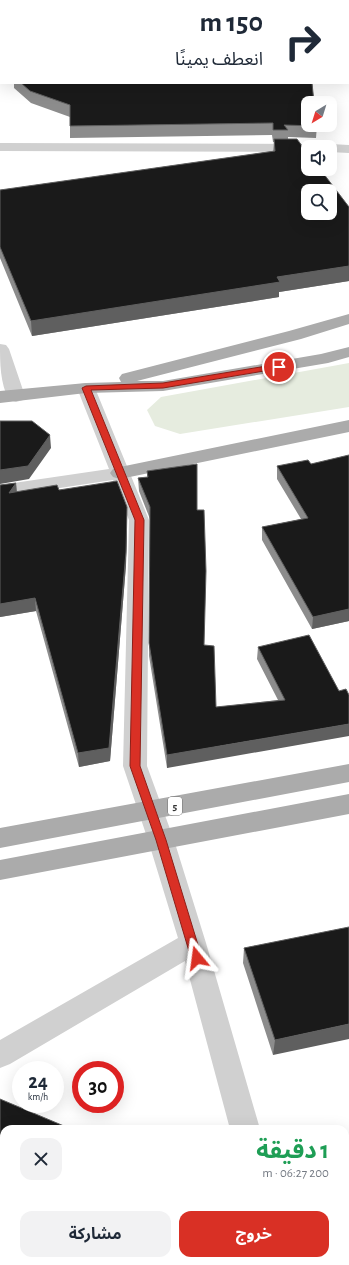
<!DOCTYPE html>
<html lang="ar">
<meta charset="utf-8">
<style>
:root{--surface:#fff;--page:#f2f2f3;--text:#1f2937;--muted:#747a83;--accent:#d93025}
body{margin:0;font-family:"Alegreya Sans","Noto Sans Arabic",sans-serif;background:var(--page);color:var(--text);direction:rtl;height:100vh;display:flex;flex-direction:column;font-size:15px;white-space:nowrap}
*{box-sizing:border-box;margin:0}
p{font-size:13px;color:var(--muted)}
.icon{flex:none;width:22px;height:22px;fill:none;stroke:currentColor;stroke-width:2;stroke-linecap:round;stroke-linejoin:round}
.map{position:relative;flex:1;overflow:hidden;direction:ltr}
.side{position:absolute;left:0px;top:1125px;width:349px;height:140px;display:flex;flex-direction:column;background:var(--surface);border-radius:12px 12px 0 0;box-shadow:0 4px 16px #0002;direction:rtl}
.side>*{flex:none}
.banner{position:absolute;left:0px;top:0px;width:349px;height:84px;box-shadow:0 4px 16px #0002;direction:rtl;background:#fff;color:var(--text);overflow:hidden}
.needle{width:26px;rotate:218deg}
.buttons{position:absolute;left:301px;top:96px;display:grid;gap:8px}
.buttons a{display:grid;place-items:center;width:36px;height:36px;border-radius:8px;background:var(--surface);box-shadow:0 4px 16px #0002;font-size:20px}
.speed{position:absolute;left:12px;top:1061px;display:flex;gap:8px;font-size:20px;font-weight:700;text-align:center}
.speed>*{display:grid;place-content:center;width:52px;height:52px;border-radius:50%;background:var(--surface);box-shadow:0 4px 16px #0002;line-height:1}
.speed small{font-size:10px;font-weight:400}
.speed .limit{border:6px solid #d22;background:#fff;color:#111}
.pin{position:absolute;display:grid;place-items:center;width:34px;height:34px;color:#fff;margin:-17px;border:2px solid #fff;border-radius:50%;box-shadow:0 1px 4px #0007}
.me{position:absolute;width:44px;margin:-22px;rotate:344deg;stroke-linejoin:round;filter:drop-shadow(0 0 3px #0008)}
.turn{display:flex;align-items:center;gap:14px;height:84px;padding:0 20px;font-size:18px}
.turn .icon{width:52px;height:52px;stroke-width:2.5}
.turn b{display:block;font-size:28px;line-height:34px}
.round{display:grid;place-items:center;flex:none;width:42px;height:42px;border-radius:12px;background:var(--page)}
.headline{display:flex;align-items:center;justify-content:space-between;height:68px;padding:0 20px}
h1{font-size:24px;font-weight:700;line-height:30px;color:#1e9e55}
.button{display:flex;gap:8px;margin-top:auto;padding:8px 20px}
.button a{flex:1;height:46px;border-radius:12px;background:var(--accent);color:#fff;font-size:16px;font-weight:700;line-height:46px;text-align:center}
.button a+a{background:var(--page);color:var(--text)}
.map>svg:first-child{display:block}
</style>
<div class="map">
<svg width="349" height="1265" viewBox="0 0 349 1265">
<rect width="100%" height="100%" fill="#fff"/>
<path fill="#e6ecdf" d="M349 363V407L180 434 155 426 147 410 161 397Z"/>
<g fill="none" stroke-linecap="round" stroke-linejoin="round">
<path fill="#d0d0d0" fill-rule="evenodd" d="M150 0H162V1H150Z
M0 13H1V21H0Z
M348 13H349V21H348Z
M0 143 308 144 313 145 315 147H308V152L0 151Z
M330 144 349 145V153L330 152V147H323L325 145Z
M0 344 6 345 9 349 25 396 23 400 16 402 9 400C0 383 0 363 0 344Z
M86 383 92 384 95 388 149 520 147 766 174 840 206 943 260 1129H230L185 961 10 1064 0 1068V1040L178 938 148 840 123 766 129 520 113 480 0 497V485L109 469 77 388 80 384Z
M349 1199V1229L345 1230V1200Z
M267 1261H299L300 1265H268Z"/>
<path fill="#ababab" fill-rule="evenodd" d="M349 314V324L301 339 137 381H163L321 354 349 347V357L328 363 163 391 86 393 0 403V391L86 383 121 382 119 378 122 374 289 331Z
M349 420V432L120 479 113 477 110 473 113 469 120 467Z
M349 764V782L0 848V828Z
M349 794V814L0 880V860Z"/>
</g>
<path fill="#8c8c8c" d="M91 0H126V1Z
M14 83H312L317 125 316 138 288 137V139L349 207V281L279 292V297L32 336 0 258V190L273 151 274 142H273L272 135 70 138V117L31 103 14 88Z
M349 455V621L312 629 262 540V527L301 519 277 479V466L311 464Z
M147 471 197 510 204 645 216 707 278 700 257 659 258 647 339 691 167 768 149 656 150 519 139 491 138 478 147 477Z
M16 483 17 492 59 490 127 507V520L126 565 110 761 79 767 36 611 0 617V485Z
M349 927 273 1055 243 963 244 948Z"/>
<path fill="#5f5f5f" d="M349 266V281L279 292V297L32 336 31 321 277 277Z
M50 435 51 448 29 479 0 484V470Z
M16 483 17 496 9 493Z
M127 507V520L126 565 110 761 79 767 78 753Z
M35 598 36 611 0 617V604Z
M349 609V621L312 629 313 617Z
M349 724V736L167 768V755Z
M349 1024V1039L273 1055 275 1040Z
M199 1261H205L203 1265H198Z"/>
<path fill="#1a1a1a" stroke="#5f5f5f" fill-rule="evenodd" d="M21 83H312L314 103H308V125H317V126L284 125 288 130H273V123L70 126V105L30 91Z
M274 139H297L308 154V169H320L349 207V266L277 277 280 282 31 321 0 247V190L275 151ZM308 191H330V213H308Z
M0 421H32L50 435 28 466 0 470Z
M349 455V609L313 617 262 527 308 518 277 466 308 460 311 464Z
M197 464V510H204L206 571 204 645 214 646 216 707 285 700 258 647 309 635 339 691 346 689 349 695V724L167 755 149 643 150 507 138 478 148 477 147 471Z
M117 481 127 507 126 552 109 748 78 753 35 598 0 604V485L16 483 9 493 57 485 59 490Z
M349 927V1024L275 1040 244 948Z
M0 1099 71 1129H4V1261H199L198 1265H0Z"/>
<path fill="#d93025" stroke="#8d1f18" d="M279 364 283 367 282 368 163 388 91 390 144 520 140 766 166 840 202 958 201 961 197 962 193 961 191 958 156 840 130 766 135 520 82 388 86 386 163 383Z"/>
<g text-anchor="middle" stroke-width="4" stroke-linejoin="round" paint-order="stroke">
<rect fill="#fff" stroke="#707070" stroke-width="1" x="168" y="797" width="14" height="18" rx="3"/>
<g font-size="11" font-weight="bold" fill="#333">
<text x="175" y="810">5</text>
</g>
</g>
</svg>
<div class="buttons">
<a><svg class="needle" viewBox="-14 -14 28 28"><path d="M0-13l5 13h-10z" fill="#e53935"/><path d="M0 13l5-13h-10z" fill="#747a83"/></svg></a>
<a><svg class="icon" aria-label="sound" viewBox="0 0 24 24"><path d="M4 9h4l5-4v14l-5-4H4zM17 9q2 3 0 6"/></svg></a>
<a><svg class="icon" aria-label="search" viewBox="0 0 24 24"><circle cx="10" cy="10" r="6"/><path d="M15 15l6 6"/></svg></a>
</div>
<div class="speed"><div>24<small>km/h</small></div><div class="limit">30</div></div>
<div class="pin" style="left:279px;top:367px;background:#d93025"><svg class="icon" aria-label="arrive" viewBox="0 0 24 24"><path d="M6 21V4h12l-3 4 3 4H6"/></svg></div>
<svg class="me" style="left:197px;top:958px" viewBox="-20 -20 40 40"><path d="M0-17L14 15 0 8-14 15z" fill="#d93025" stroke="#fff" stroke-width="4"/></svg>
<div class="banner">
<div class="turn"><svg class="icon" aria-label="right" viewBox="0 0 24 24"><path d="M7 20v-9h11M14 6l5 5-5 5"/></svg><div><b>150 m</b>انعطف يمينًا</div></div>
</div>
<section class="side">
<div class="headline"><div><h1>1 دقيقة</h1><p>200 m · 06:27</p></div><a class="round"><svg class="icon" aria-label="close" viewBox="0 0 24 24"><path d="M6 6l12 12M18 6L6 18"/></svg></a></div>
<div class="button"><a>خروج</a><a>مشاركة</a></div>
</section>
</div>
